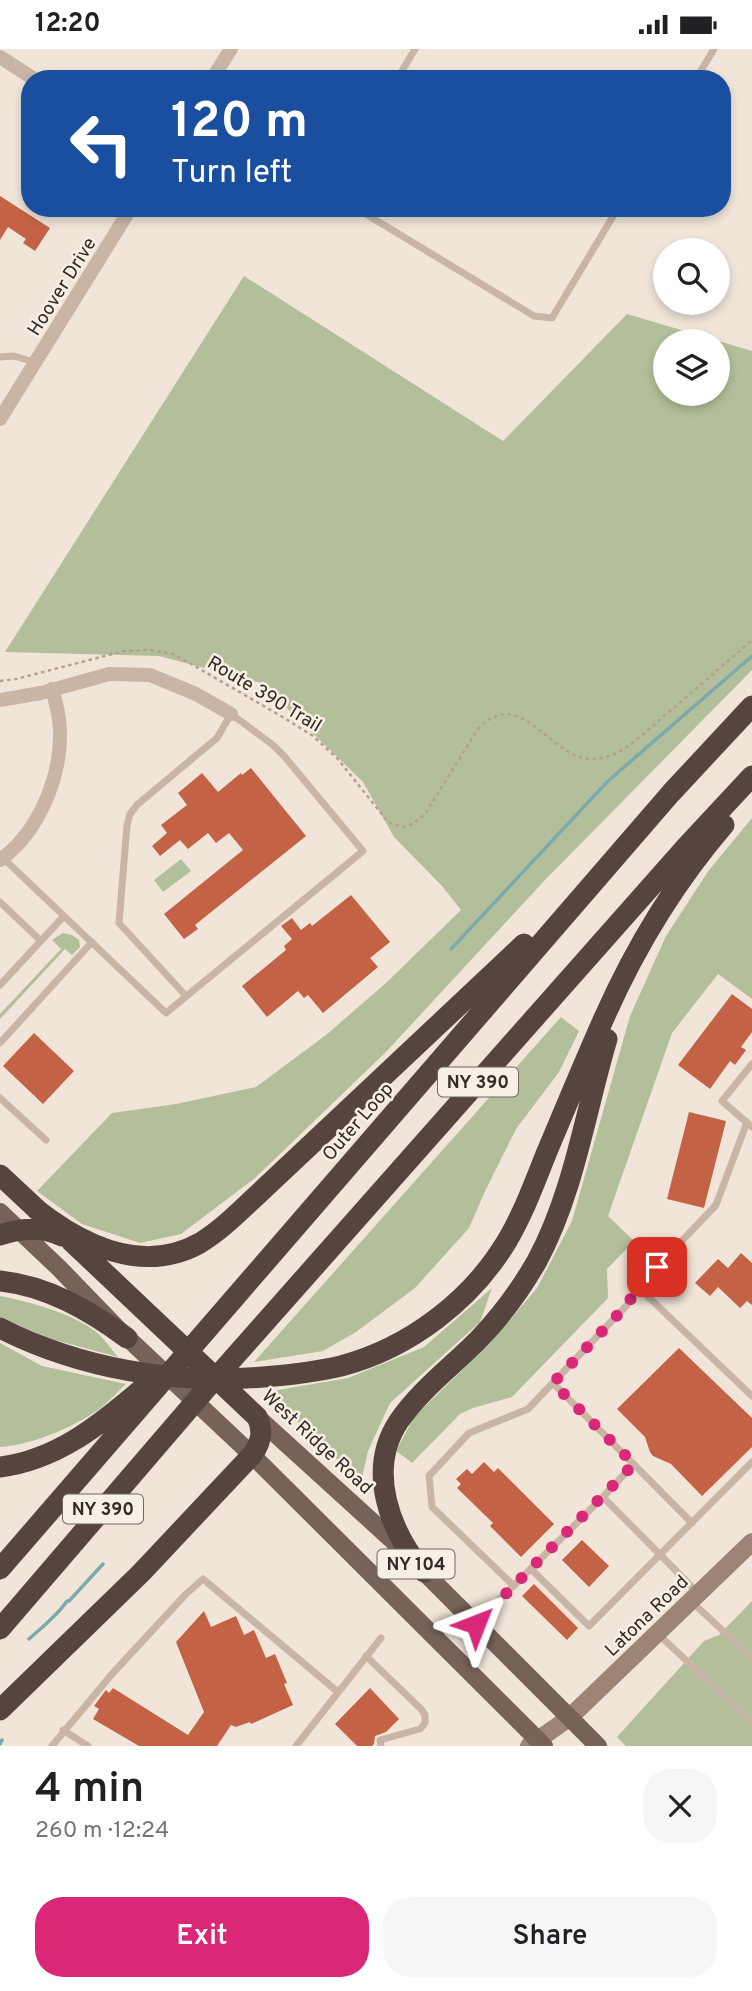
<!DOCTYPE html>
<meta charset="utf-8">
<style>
:root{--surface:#fff;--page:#f6f6f6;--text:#202124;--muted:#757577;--accent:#db2777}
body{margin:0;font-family:Overpass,sans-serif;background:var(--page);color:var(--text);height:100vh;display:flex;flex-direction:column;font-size:26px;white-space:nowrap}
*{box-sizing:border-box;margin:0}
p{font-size:23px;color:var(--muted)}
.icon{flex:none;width:38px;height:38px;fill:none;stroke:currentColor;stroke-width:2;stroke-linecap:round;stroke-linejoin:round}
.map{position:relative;height:1697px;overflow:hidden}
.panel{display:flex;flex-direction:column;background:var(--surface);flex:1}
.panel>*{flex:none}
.guide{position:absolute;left:21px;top:21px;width:710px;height:147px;border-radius:28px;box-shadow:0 4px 10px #0003;background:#1a4fa0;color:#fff;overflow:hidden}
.tools{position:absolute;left:653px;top:189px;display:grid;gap:14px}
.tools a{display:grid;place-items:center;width:77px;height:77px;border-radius:50%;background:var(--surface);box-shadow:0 4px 10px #0003;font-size:35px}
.pin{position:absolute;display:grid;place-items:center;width:60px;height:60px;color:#fff;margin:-30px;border-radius:14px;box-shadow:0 4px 10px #0006}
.me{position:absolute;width:77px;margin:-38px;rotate:45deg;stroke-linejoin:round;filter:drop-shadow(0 0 5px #0008)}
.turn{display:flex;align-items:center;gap:24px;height:147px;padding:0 35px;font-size:32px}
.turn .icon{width:91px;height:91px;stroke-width:2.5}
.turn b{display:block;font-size:49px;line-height:60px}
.round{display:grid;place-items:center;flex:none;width:74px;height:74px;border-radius:28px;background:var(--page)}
.summary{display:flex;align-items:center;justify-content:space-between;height:119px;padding:0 35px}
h1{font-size:42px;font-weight:600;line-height:52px}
.cta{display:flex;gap:14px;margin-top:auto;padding:14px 35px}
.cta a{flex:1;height:80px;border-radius:28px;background:var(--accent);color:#fff;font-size:28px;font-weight:600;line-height:80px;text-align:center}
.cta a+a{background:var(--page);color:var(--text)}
.status{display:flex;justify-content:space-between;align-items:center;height:49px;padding:0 35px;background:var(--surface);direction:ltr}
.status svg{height:19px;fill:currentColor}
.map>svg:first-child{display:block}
</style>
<div class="status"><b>12:20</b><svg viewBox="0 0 49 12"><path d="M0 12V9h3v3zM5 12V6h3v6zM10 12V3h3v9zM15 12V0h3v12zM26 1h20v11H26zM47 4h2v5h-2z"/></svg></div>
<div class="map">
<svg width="752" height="1697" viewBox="0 0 752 1697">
<rect width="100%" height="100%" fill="#f1e5d9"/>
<path fill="#b3bf9a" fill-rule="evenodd" d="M244 227 503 392 627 265 752 302V621L545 831 386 1003 255 1129 181 1185 140 1194 82 1175 37 1142 112 1064 176 1055 256 1038 326 986 386 934 461 861 442 837 394 788 363 733 261 634 159 607 5 603ZM665 292H718V345H665Z
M752 769V950L718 925 672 984 608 1167 634 1192 607 1220 608 1249 512 1348 473 1359 460 1365 412 1414 396 1402 414 1368 490 1294 537 1239 572 1172 630 967 666 887 709 821Z
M181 810 191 822 163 843 154 831Z
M63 884 72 886 79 891 80 898 72 906 65 900 0 970V965L61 900 52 891Z
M561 968 579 982 559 1023 516 1080 486 1140 469 1179 415 1239 356 1283 323 1302 254 1313Z
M492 1239 480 1273 390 1354 368 1402 361 1433 266 1343 348 1329 424 1298Z
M0 1247C28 1252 73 1265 95 1282 104 1289 111 1300 118 1308L51 1290 0 1268Z
M0 1294 42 1317 126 1335C117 1343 108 1354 98 1361 72 1379 31 1396 0 1398Z
M752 1552V1697H626L617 1688 704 1592 719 1586Z"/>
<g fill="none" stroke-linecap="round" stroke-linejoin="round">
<path stroke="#79abad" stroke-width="3.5" d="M451 900 608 732 752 607
M29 1590C42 1578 57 1567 67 1552H69L103 1515
M0 1695 2 1691"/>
</g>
<path fill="#c36245" d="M0 147 50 179 35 202 23 194 26 190 8 178 0 191Z
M251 719 306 787 195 876 198 880 184 890 164 865 243 801 229 784 216 794 208 784 188 800 180 791 160 807 152 797 167 784 161 776 187 756 178 744 202 724 218 743 241 724 242 726Z
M351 846 390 893 370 909 378 918 323 964 308 946 304 949 298 942 267 968 242 937 286 901 284 897 292 890 281 877 292 869 301 881 310 874 312 877Z
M732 945 752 960V983L741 998 746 1001 735 1016 730 1012 710 1040 678 1016Z
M34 984 74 1022 43 1055 3 1017Z
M689 1063 726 1072 704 1159 667 1150Z
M741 1204 752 1214V1256L747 1252 740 1259 718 1238 710 1247 695 1234 718 1210 728 1219Z
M679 1299 752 1369V1398L702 1447 671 1415 653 1407 650 1403 645 1388 617 1360Z
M484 1413 494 1423 498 1419 554 1475 521 1508 490 1477 493 1474 457 1439 461 1435 456 1430 467 1420 472 1425Z
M582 1491 609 1517 589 1538 562 1511Z
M534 1535 578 1579 567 1591 522 1547Z
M204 1562 211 1578 236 1567 244 1586 254 1581 266 1609 275 1605 287 1634 284 1635 293 1656 251 1675 250 1673 236 1678 231 1676 217 1697H139L93 1670 99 1660 94 1657 106 1641 109 1644 113 1639 188 1686 204 1663 176 1593Z
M370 1639 399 1670 386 1683 375 1687 374 1695 372 1697H357L335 1675Z"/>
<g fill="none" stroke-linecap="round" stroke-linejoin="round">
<path stroke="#b49f90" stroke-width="2.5" stroke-dasharray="3.5 3.5" stroke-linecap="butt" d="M0 632 16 630 124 602 150 601 174 605 286 670 313 687 337 709 388 773 402 778 413 775 425 765 478 680C520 635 549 707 589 710 600 710 610 708 620 702 638 692 654 675 670 662 698 638 725 615 752 591"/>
<path stroke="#c8b5a6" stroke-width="7" d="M397 30 415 0
M696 30 714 0
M356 159 534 267 552 269 618 159
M0 308 14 307 34 313
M3 809 166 964 363 802 284 707 273 696 231 665 217 689 138 755 130 765 127 776 119 874 186 947
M0 853 41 892
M0 936 64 867
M0 994 92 893
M752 1015 722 1052 752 1078
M0 1049 46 1091
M638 1238 752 1347
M553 1334 692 1474
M603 1448 634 1415
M531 1520 589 1577 752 1413
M514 1537 432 1458 429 1427 469 1384 528 1360 627 1256 638 1238 716 1156 747 1073
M691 1552 752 1609
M476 1574 603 1448 698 1544
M658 1585 752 1673
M366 1607 421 1660 425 1666V1674L420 1680 380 1691 381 1697
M63 1681 88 1697
M52 1697 112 1625 186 1545 203 1530 338 1643
M296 1697 381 1589"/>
<path stroke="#c8b5a6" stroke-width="14" d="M0 8 34 30
M212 30 231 0
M0 370 131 159
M0 651 41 644 109 625 150 626 196 645 231 665
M0 811C38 784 61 729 60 683 60 668 56 654 52 640"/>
<path stroke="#9c8477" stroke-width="18" d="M529 1697 569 1669 752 1493"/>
<path stroke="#766258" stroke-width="18" d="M0 1163 59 1219 118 1280 252 1406 544 1697
M257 1368 390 1489 598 1697"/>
<path stroke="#55453e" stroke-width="21" d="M0 1126 45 1168
M36 1160C82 1196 143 1226 200 1194 220 1182 237 1165 254 1149L524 895
M0 1186C21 1179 42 1177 62 1187
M0 1232C47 1237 89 1261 127 1289
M0 1279C79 1319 175 1336 263 1328 289 1326 316 1323 341 1317 409 1299 471 1252 507 1192 523 1165 534 1135 546 1105 565 1060 584 1014 604 969 635 899 675 833 724 776
M0 1418C57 1411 101 1375 143 1339
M0 1520 671 744 752 657
M424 1523C390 1483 366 1421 399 1372 421 1340 454 1316 480 1289 503 1265 521 1240 537 1212 574 1143 585 1064 607 990
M0 1580 206 1340 685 799 752 727
M0 1661 141 1524 252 1406C261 1394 264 1382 257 1368L71 1192"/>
</g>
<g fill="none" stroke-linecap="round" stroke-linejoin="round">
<path stroke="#db2777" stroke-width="12" stroke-dasharray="0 21.6" d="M476 1575 634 1415 553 1334 627 1256 638 1238 657 1218"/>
</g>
<g text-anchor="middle" stroke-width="5" stroke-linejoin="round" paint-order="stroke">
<g fill="#f8efe5" stroke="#6f6660" stroke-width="2">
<rect x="438" y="1018.5" width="80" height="29" rx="5"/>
<rect x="63" y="1445.5" width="80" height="29" rx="5"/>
<rect x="377.5" y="1500.5" width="77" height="29" rx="5"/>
</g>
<g font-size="18" font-weight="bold" fill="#342b27">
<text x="478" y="1039">NY 390</text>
<text x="103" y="1466">NY 390</text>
<text x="416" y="1521">NY 104</text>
</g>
<g font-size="19" fill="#342b27" stroke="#f8efe5">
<text transform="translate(61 237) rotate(-58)" y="7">Hoover Drive</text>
<text transform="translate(265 644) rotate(31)" y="7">Route 390 Trail</text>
<text transform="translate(357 1072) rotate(-49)" y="7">Outer Loop</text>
<text transform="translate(318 1392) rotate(43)" y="7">West Ridge Road</text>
<text transform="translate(646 1566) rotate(-44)" y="7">Latona Road</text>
</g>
</g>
</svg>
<div class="tools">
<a><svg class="icon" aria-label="search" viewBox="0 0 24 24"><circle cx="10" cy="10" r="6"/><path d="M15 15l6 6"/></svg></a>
<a><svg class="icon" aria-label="layers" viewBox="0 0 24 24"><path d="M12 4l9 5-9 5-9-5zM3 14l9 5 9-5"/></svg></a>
</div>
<div class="pin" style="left:657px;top:1218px;background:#d93025"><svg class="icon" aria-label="arrive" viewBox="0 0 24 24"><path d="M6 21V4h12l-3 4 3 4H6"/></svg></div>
<svg class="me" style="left:476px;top:1575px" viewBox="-20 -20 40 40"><path d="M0-17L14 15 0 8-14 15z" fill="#db2777" stroke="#fff" stroke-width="4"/></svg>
<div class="guide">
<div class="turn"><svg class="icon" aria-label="left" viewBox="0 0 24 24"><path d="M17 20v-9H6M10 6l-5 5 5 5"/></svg><div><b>120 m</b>Turn left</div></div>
</div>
</div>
<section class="panel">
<div class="summary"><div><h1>4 min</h1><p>260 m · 12:24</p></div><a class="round"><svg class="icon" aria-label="close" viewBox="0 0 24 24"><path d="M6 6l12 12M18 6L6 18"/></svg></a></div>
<div class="cta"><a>Exit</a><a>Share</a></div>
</section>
